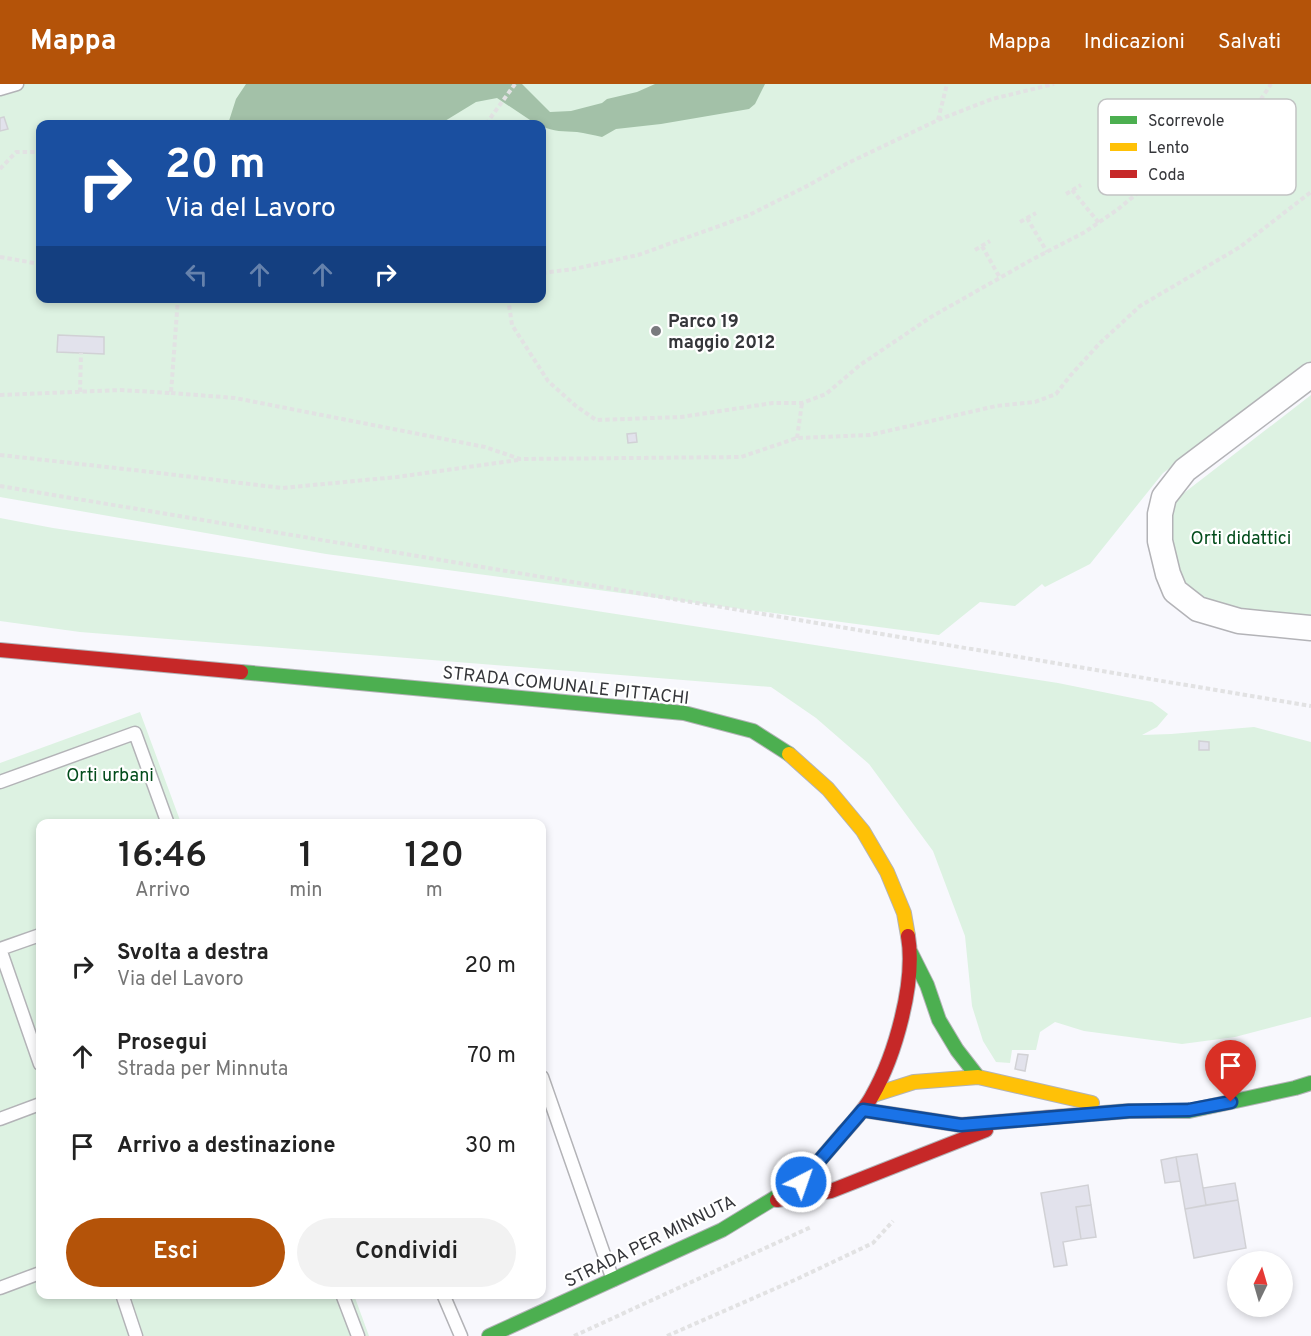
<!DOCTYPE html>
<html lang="it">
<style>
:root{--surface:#fff;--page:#f2f2f2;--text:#222;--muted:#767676;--accent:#b45309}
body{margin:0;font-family:Overpass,sans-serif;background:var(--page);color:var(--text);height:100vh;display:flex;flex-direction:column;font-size:22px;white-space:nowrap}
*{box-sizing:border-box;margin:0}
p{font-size:20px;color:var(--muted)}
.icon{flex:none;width:33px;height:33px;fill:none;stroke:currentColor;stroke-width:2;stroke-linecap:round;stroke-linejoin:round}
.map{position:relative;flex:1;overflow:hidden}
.sheet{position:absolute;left:36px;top:735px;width:510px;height:480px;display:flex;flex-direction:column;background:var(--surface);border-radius:12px;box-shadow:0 3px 9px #0003}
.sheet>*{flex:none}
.top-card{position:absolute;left:36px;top:36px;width:510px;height:183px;border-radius:12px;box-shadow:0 3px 9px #0003;background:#1a4fa0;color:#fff;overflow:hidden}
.needle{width:39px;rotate:5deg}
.controls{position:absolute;left:1227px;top:1167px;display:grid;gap:12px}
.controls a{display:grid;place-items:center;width:66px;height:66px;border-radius:50%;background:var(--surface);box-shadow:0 3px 9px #0003;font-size:30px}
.pin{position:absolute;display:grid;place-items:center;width:51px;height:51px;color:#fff;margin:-62px -26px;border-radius:50% 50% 50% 0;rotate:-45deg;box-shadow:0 0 6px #0007}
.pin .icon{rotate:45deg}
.me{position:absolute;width:66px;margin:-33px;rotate:41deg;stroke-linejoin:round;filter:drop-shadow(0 0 4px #0008)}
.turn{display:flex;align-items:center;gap:21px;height:126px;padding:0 30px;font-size:27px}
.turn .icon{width:78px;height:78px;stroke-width:2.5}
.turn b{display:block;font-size:42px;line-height:51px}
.lanes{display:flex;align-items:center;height:57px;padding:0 30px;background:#0003;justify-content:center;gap:30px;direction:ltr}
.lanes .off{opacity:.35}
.eta{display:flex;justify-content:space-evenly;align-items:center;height:102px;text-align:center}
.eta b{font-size:36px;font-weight:600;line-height:42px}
.button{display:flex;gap:12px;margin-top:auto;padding:12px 30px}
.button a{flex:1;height:69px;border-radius:36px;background:var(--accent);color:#fff;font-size:24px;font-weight:600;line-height:69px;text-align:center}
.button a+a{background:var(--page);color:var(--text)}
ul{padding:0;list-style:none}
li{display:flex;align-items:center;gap:18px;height:90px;padding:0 30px}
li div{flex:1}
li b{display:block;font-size:22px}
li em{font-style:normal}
header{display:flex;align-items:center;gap:36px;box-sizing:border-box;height:84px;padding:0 30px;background:var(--accent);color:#fff}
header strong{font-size:28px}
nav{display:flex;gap:33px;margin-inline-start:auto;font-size:21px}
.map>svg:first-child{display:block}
</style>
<header>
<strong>Mappa</strong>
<nav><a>Mappa</a><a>Indicazioni</a><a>Salvati</a></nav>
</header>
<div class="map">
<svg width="1311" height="1252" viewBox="0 0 1311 1252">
<rect width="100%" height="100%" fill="#f8f8fd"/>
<path fill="#ddf2e2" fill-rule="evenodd" d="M0 0H1311V282L1163 389 1090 480 1045 503 1042 500 1015 522 980 518 939 551 326 470 0 413ZM40 40H542V214H40Z
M1311 311V531L1233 525 1204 516 1183 497 1173 481 1171 419Z
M0 434 53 444 507 513 1058 599 1152 618 1168 630 1157 643 1142 651 1171 650 1254 643 1311 658V933L1235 953 1182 960 1084 947 1055 938 1040 948 1036 966H1012L1010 979 996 978 983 957 972 922 965 852 933 767 869 680 816 634 771 603 80 548 0 537Z
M140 628 181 739 40 740V1210L354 1211 369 1252H0V679Z"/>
<path fill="#a3c1a8" d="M246 0H522L550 28 571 27 602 19 607 15 637 8 655 0H765L755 20 749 25 661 40 616 45 602 53C593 51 585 49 577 48 564 47 553 48 542 42V40L533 38 497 14 476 18 440 40H228L236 15Z"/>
<path fill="#e2e2ec" stroke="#d1d1d5" stroke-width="1.5" d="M4 33 8 45 0 47V34Z
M58 251 104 253V270L57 268Z
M636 349 637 358 628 359 627 350Z
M1199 657 1209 658V666H1199Z
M1018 970 1028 971 1025 987 1015 985Z
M1197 1070 1206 1121 1185 1125 1176 1073Z
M1176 1073 1180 1097 1165 1099 1161 1076Z
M1235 1099 1238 1116 1206 1121 1203 1104Z
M1088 1101 1091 1121 1076 1123 1081 1155 1063 1158 1067 1181 1054 1183 1041 1109Z
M1238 1116 1246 1164 1194 1174 1185 1125Z
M1091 1121 1096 1153 1081 1155 1076 1123Z"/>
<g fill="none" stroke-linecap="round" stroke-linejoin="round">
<g stroke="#b3b3b7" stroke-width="15">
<path id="lane" d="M0 5 17 0
M0 698 135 649 168 740
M0 865 40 980
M0 865 40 851
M542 993 613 1196
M0 1035 40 1020
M0 1204 40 1189
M122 1210 136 1252
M342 1210 358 1252
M443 1210 461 1252"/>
</g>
<g stroke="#b3b3b7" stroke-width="27">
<path id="street" d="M1311 291 1185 386 1164 413 1160 430V457L1168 490 1175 507 1198 525 1239 537 1311 544"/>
</g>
<g stroke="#b3b3b7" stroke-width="16">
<path id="fast" d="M241 588 684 629 753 647 789 670
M911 869 927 901 939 936 957 966 978 993
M1091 1030 1129 1027H1189L1295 1004 1311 999
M489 1252 722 1146 801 1098 844 1048"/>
</g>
<g stroke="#b3b3b7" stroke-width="16">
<path id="slow" d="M789 670 828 705 863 747 887 788 904 829 908 852
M873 1011 914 998 978 993 1092 1019"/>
</g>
<g stroke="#b3b3b7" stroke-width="16">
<path id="jam" d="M0 566 241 588
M863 1026 961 1041 1091 1030
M844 1048C854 1037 865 1025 872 1012 895 972 916 898 908 852
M777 1116 831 1107 986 1046"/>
</g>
<path stroke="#e2e2e3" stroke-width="4" stroke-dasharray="4.5 3" stroke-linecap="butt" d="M938 36 947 0
M486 40 515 0
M1111 78 1137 110
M1105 81 1120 72
M0 85 16 68H40
M1072 106 1099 139
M1066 110 1081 101
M1027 134 1047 168
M1020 138 1036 129
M982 162 1000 194
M975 166 990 157
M0 173 40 180
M542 189 574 185 638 171 747 132 809 101 846 80 938 36 992 15 1054 0
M508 214 512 241 548 297 576 322 596 336 681 333 773 319H802L826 310 860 281 931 233 1033 175 1085 148 1117 126 1174 79 1225 40 1261 15 1271 0
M80 308 81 269
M171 309 235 314 485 363 520 375 741 373 797 354 870 351 996 322 1035 318 1056 310 1070 292 1099 260 1140 222 1240 163 1311 108
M0 311 120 306 171 309 178 214
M797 354 802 319
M0 371 151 388 282 404 397 393 518 376
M0 402 1311 622
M574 1252 811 1143
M667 1252 797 1195 873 1159 893 1137"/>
<use href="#lane" stroke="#fefeff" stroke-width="12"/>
<use href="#street" stroke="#fefeff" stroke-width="24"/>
<use href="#fast" stroke="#4caf50" stroke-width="14"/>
<use href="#slow" stroke="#ffc107" stroke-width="14"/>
<use href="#jam" stroke="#c62828" stroke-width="14"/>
</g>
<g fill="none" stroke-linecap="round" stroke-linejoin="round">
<g stroke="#114b97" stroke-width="15">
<path id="route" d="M801 1098 863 1026 961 1041 1129 1027 1189 1026 1231 1018"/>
</g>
<use href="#route" stroke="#1a73e8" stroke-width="10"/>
</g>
<circle fill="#797a7e" stroke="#fff" stroke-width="2" cx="656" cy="247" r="6"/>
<g text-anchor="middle" stroke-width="4.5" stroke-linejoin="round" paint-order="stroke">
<g font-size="18" font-weight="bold" fill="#35363a" stroke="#fff" text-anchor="start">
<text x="668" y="243">Parco 19<tspan x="668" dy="21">maggio 2012</tspan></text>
</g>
<g font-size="18" fill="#024c1b" stroke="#fff">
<text x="1241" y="460">Orti didattici</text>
<text x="110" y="697">Orti urbani</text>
</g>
<g font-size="18" fill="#35363a" stroke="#fff">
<text transform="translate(566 601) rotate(6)" y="6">STRADA COMUNALE PITTACHI</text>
<text transform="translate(650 1157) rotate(-26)" y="6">STRADA PER MINNUTA</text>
</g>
</g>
<rect x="1098" y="15" width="198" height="96" rx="9" fill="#fff" stroke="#c2c3c4" stroke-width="1.5"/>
<rect x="1110" y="32" width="27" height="8" fill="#4caf50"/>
<rect x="1110" y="59" width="27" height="8" fill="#ffc107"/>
<rect x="1110" y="86" width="27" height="8" fill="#c62828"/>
<g font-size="16" fill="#35363a">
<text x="1148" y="42">Scorrevole</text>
<text x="1148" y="69">Lento</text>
<text x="1148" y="96">Coda</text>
</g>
</svg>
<div class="controls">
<a><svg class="needle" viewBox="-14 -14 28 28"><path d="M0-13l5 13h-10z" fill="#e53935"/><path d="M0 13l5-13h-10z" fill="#767676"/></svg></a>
</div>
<div class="pin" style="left:1231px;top:1018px;background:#d93025"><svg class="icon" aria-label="arrive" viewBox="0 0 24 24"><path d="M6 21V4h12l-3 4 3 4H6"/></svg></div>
<svg class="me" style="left:801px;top:1098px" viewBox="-20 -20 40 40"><circle r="17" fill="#1a73e8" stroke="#fff" stroke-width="3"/><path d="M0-11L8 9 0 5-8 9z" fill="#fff"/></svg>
<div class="top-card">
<div class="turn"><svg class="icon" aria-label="right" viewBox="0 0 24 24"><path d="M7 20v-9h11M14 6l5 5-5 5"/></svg><div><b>20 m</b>Via del Lavoro</div></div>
<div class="lanes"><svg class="icon off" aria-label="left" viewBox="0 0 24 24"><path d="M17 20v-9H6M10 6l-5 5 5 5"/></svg><svg class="icon off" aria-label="ahead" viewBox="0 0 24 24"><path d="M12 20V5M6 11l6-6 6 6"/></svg><svg class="icon off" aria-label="ahead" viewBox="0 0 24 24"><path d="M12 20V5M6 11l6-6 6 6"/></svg><svg class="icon" aria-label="right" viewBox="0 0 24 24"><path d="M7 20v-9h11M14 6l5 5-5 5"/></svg></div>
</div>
<section class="sheet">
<div class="eta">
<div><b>16:46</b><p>Arrivo</p></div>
<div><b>1</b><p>min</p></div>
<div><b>120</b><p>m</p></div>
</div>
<ul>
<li><svg class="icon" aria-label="right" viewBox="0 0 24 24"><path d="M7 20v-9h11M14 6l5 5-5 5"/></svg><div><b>Svolta a destra</b><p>Via del Lavoro</p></div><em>20 m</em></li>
<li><svg class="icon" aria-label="ahead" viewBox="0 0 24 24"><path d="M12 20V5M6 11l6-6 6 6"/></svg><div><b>Prosegui</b><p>Strada per Minnuta</p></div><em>70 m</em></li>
<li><svg class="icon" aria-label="arrive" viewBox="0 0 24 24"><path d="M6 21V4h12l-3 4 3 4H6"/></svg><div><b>Arrivo a destinazione</b></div><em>30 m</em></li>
</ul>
<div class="button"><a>Esci</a><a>Condividi</a></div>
</section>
</div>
